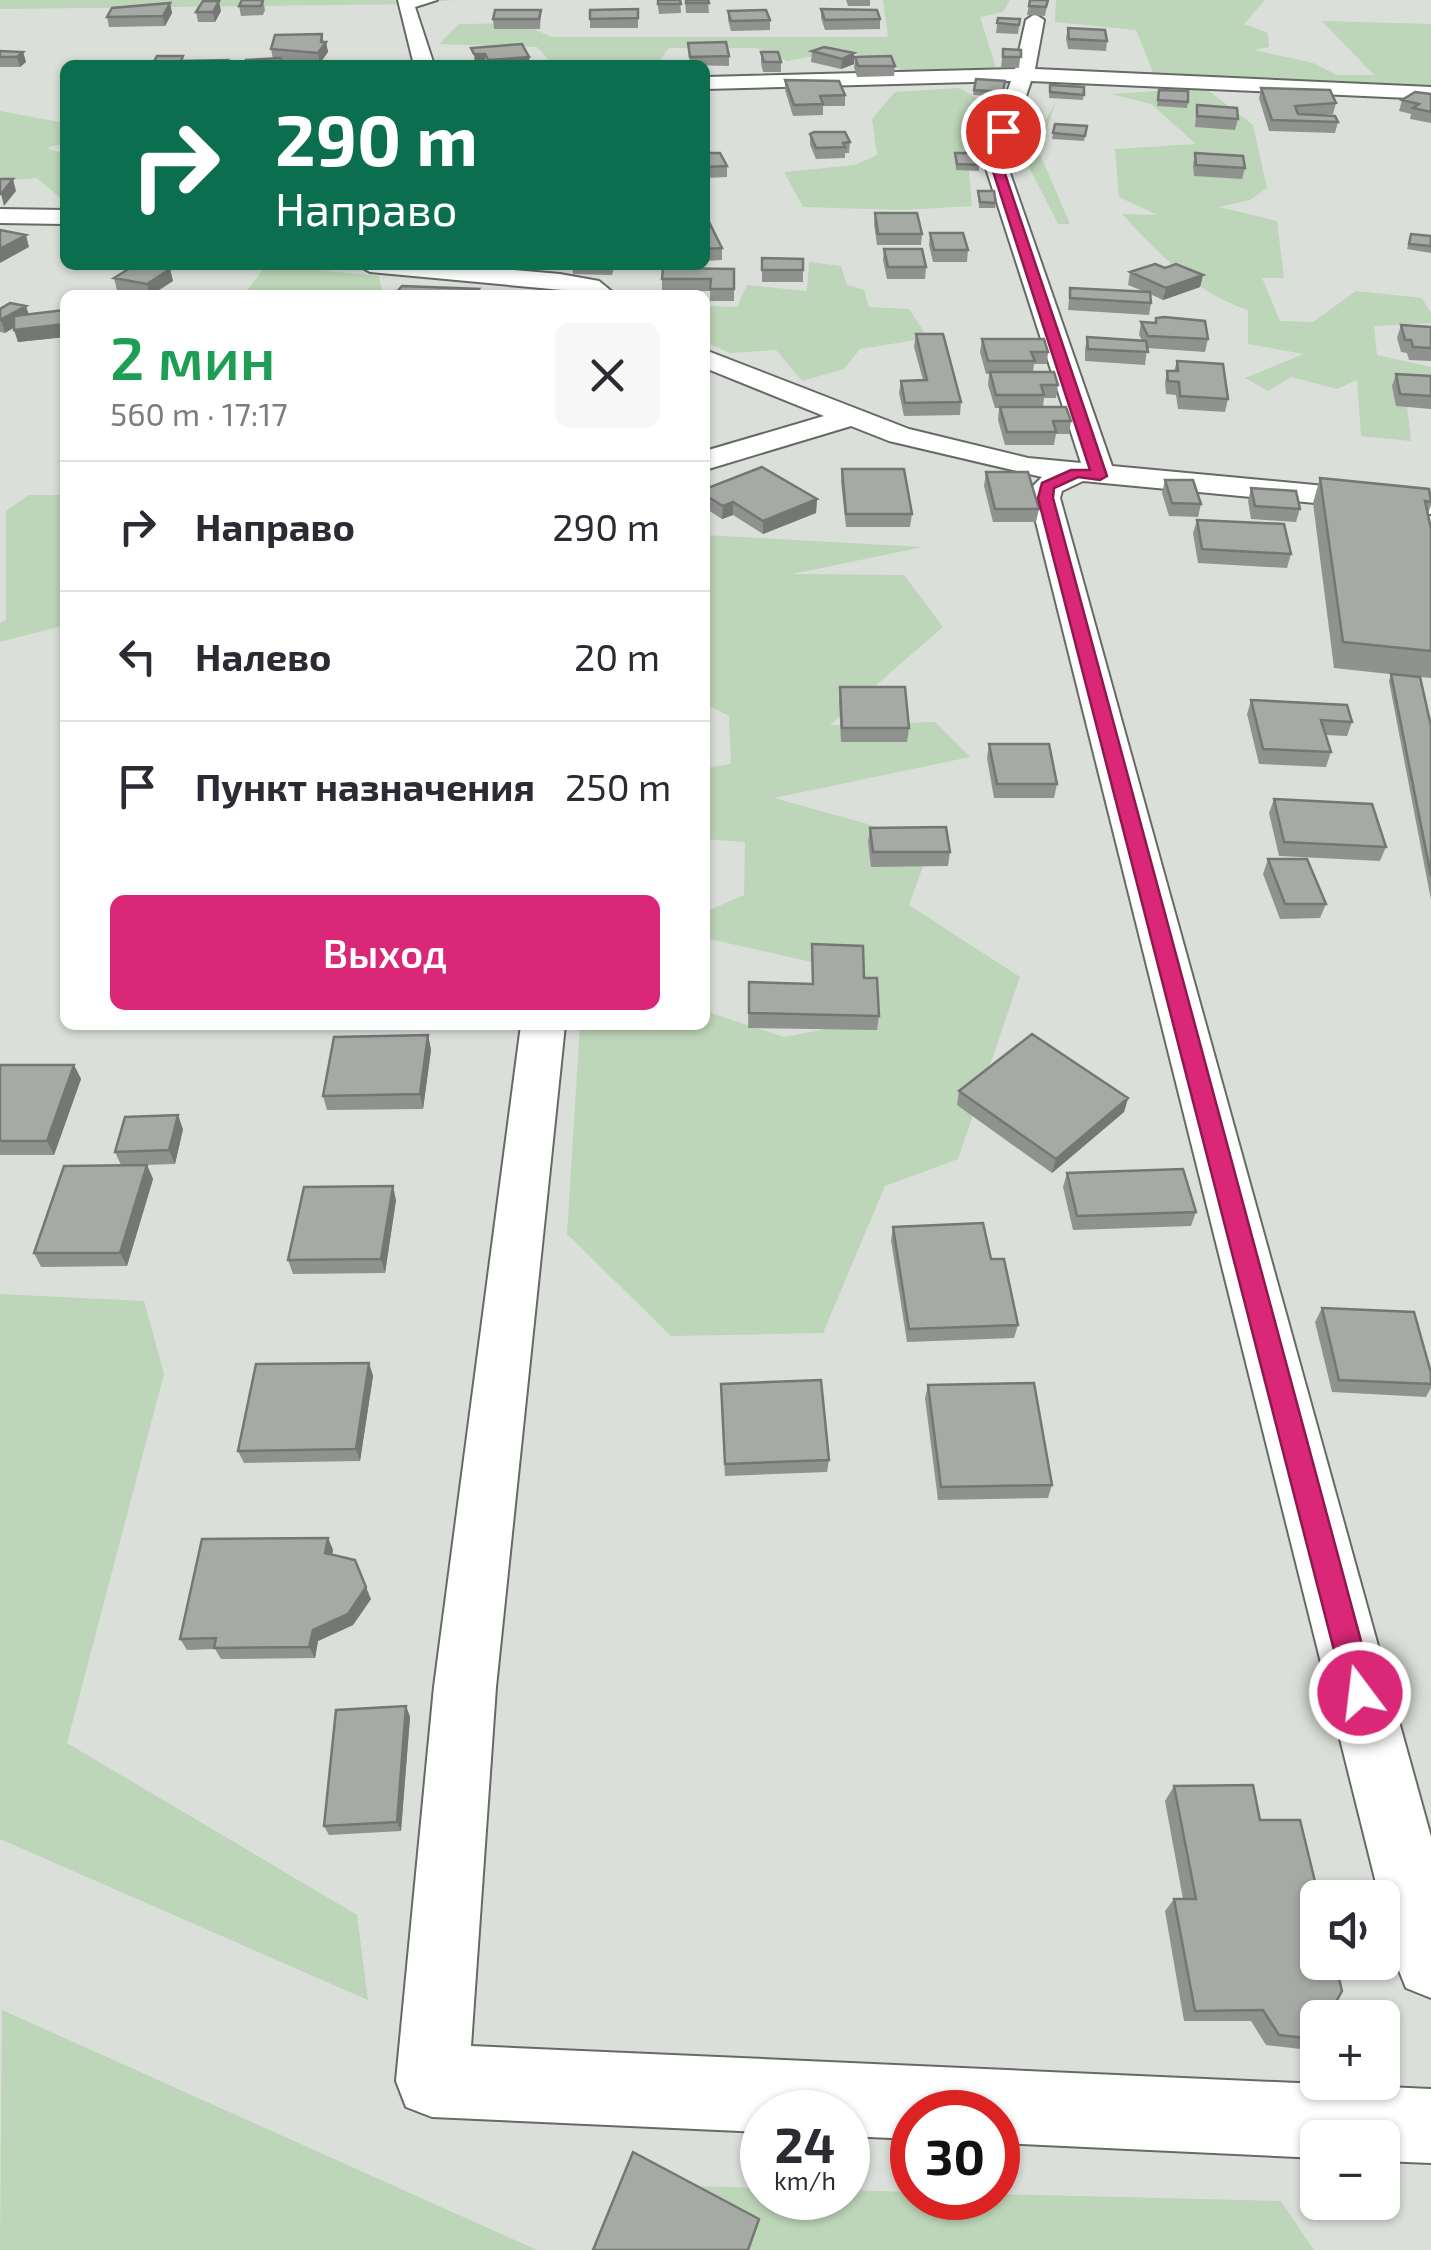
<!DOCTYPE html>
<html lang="ru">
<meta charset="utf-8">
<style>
:root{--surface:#fff;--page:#f7f7f7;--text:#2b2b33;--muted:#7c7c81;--line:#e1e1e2;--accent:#db2777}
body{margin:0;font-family:"Exo 2",sans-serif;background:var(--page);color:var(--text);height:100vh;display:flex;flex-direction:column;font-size:38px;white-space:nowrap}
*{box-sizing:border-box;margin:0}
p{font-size:32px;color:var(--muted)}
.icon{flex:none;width:55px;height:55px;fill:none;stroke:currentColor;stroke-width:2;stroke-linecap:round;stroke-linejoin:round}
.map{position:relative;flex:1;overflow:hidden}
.side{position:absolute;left:60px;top:290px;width:650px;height:740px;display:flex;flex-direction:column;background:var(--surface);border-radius:15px;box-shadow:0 2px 8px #0004}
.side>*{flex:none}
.top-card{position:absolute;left:60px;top:60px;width:650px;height:210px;border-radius:15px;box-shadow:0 2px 8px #0004;background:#0b6e4f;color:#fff;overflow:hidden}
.controls{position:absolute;left:1300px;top:1880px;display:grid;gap:20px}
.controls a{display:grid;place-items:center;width:100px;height:100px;border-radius:15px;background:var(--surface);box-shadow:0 2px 8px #0004;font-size:50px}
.speed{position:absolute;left:740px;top:2090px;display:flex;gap:20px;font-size:50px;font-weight:700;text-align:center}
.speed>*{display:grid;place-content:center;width:130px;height:130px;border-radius:50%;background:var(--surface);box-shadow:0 2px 8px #0004;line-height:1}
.speed small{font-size:25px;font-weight:400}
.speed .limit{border:15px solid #d22;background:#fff;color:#111}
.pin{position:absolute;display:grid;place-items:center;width:85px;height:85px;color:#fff;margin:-42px;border:5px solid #fff;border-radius:50%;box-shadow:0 2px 10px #0007}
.me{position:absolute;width:110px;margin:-55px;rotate:345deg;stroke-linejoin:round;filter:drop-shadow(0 0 8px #0008)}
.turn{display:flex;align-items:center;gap:35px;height:210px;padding:0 50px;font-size:45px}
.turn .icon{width:130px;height:130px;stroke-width:2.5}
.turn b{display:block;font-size:70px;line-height:85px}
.round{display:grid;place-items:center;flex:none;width:105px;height:105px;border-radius:15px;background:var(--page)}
.summary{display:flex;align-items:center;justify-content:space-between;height:170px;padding:0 50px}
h1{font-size:60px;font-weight:600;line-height:75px;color:#1e9e55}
.button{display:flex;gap:20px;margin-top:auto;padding:20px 50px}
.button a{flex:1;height:115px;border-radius:15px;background:var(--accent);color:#fff;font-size:40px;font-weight:600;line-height:115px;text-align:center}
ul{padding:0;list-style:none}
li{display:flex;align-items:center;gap:30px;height:130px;padding:0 50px;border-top:2px solid var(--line)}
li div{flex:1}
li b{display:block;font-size:38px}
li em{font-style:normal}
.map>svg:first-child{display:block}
</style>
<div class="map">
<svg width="1431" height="2250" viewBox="0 0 1431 2250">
<rect width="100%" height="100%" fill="#dbdfda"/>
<path fill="#bdd5b8" d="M0 0H454L413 4 0 9Z
M883 0H1010L1003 12 980 17 997 71 908 72 845 50 787 61 757 48H669L656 65H554L537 47 439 44 459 24 520 23 552 37H888Z
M1056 0H1265L1244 24 1268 33 1269 47 1254 50 1313 63 1337 75H1374L1322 21 1431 24V88L1155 77 1136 30 1055 22Z
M959 88 991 106 967 149 972 206 902 210 803 207 784 172 855 165 877 155 872 119 895 92Z
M1205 88 1253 125 1267 188 1250 200 1219 207 1277 221 1284 278H1262L1280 321 1313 322 1356 291 1422 298 1431 313V323L1374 326 1377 355 1431 367V404L1407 406 1411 441 1361 436 1357 380 1337 389 1291 377 1268 391 1245 378 1304 354 1248 344V310C1197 294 1157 252 1122 214L1157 215 1119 197 1115 149 1196 144 1151 104 1111 94Z
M1056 101 1039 152 1070 224H1058L1025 159Z
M0 111 65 123V143L46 148 65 154V202L37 178 0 181Z
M809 262 841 266 847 285 864 290 869 307 909 309 928 338 860 349 844 369 802 381 776 350 730 353 705 342V306L737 307 747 285 807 291Z
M266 265 379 276 383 295H244Z
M29 495H65V625L0 642V623L6 620V511Z
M705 535 923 547 792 574 904 575 943 627 830 725 935 722 970 757 774 798 932 842 909 905 1020 977 958 1159 885 1186 823 1333 671 1336 567 1234 580 1025H705V1011L784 1037 869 1021 829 966 705 938V912L744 895 745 842 705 839V768L731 764 729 716 705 704Z
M0 1294 144 1301 164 1374 67 1743 357 1915 368 2000 0 1839Z
M2 2010 537 2250H0Z
M695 2186 762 2188V2198H848V2190L912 2192V2198H998V2194L1281 2201 1314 2250H591Z"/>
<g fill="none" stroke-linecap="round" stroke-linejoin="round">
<g stroke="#666a65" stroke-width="4">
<path id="street" d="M398 0H437L415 7 434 65H414Z
M1035 14 1044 20 1035 69 1431 87V99L1031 81 1005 159 1112 466 1431 496V514L1083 481 1062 491 1060 498 1431 1837V1998L1406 1988 1396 1963 1030 498 1033 486 1042 477 889 441 851 426 705 470V451L824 416 705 368V350L909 429 1028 458 1081 463 983 159 1011 81 705 89V77L1015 69 1026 20Z
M0 209 65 210V224L0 223Z
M358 265H454L560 274 599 281 616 295 370 272Z
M521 1025H565L496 1687 471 2046 1431 2089V2163L1382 2161V2138H1318V2158L998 2143V2112H912V2139L848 2136V2112H762V2132L432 2117 406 2107 396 2081 434 1687Z"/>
</g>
<use href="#street" fill="#fff" fill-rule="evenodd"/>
</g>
<path fill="#8f928e" d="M263 0 265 10 263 15 241 16 239 6Z
M657 0H680L681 13 659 14Z
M685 0H708L709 13H686Z
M846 0H870V6H848Z
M1030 0H1048L1045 16 1027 15Z
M170 3 172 13 165 26 109 27 107 17Z
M638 9V28H590V10Z
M821 9 880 19V29L825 30 821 18Z
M541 10 540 29H494L493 19Z
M221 11 215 22H198L196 12Z
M728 11 770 20V30L731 31 728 20Z
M998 18 1020 19 1018 34 996 33Z
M1068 28 1107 41 1106 51 1068 49 1066 38Z
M326 42 328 52 320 63 281 60 282 65H245L273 59 271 49Z
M688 43 729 56V66L690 65Z
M1003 49 1021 50 1019 68 1001 67Z
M0 51 23 52 26 62 20 67H0Z
M812 51 854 53V64L841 69 811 62Z
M761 52 781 62V72H763L761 63Z
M855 57 895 66 894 76 857 77 854 67Z
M976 79 1005 81 1002 97 973 95Z
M785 80 845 95V106H823V115L793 116 785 90Z
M1050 85 1084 87 1083 100 1049 98Z
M1261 88 1336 103 1333 114 1317 115 1338 122 1335 133 1269 131 1259 98Z
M1159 90 1188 102 1187 108 1157 106Z
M1431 94V123L1410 119 1411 114 1399 111 1402 100Z
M1197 105 1238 119 1235 130 1195 127Z
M1055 124 1087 126 1084 141 1052 139Z
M810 134 850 142 849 153H845V158L816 159 810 145Z
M705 153 727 166V177L705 178Z
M955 153 987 162 986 167H979V171L956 170Z
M1195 153 1245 168 1242 179 1194 176 1193 165Z
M978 191 996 203 995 208H979Z
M875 213 922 234 921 245H877L874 224Z
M705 222 722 248V260L705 261Z
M930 233 968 250 967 262H933L929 245Z
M1411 234 1431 236V253L1407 249Z
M884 249 926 267 925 279H887L883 260Z
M762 258 803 259V282H762Z
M572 265H615L612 275 573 274Z
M1165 268 1203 275 1200 287 1163 300 1150 294 1151 303 1149 315 1068 310 1070 288 1145 292 1128 285 1130 272Z
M170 269 173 281 152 295 117 290 114 278Z
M734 269V301H710V291H662V279Z
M0 309 28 314 65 310V337L18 342 14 327 5 333 0 332Z
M1156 318 1208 339 1205 352 1147 348 1145 365 1085 361V350L1087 337 1142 340 1139 335 1141 322 1154 323Z
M1401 325 1431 327V361L1409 360 1407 353 1401 352 1397 338Z
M916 334 961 402 960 415 904 416 899 393 901 381 923 380 914 347Z
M982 339 1048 352 1047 364H1034L1033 372 1058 385 1056 398H1044L1043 407 1071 421 1069 434H1056L1054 445H1005L998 420 999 408H995L988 385 989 374H986L980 352Z
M1177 361 1228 399 1225 412 1178 409 1176 395 1166 394 1165 383 1167 371H1174Z
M1396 374 1431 376V409L1396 406 1392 386Z
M842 469 912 514 910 527H846L841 482Z
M986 472 1039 509 1036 522H993L984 486Z
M1320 478 1431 498V505L1428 514 1431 529V678L1420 677 1431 726V900L1389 681 1391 674 1417 677 1334 668 1313 503Z
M1165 480 1201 504 1198 517 1169 516 1162 493Z
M1251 488 1300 509 1296 522 1251 519 1248 501Z
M705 489 817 499 816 513 763 534 733 515 722 519 705 508Z
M1197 520 1291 554 1287 568 1198 563 1193 533Z
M840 687 909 728 907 742H841L839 701Z
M1251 700 1352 722 1347 736 1326 735 1331 752 1326 767 1259 764 1247 714Z
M989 744 1057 784 1054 798H994L987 758Z
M1274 799 1386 847 1380 861 1279 856 1269 813Z
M870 828 950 852 948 866 871 867 868 842Z
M1268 859 1326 904 1320 918 1280 919 1263 874Z
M812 944 864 978 879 1016 877 1030 748 1028 749 982 812 984Z
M428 1035 431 1050 423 1109 327 1110 323 1096Z
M0 1065H74L81 1079 54 1155H0Z
M959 1091 1128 1098 1124 1112 1052 1173 957 1105Z
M183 1129 175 1164 142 1165H147L153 1179 127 1266 41 1267 34 1253 121 1165 115 1152Z
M1067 1173 1196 1212 1191 1226 1073 1230 1063 1187Z
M396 1200 385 1273 293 1274 288 1260Z
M893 1227 991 1259 1018 1325 1014 1338 907 1342 891 1240Z
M1322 1308 1431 1373V1388L1426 1397 1332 1392 1315 1322Z
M369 1363 373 1376 360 1461 244 1463 238 1451Z
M928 1385 1052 1485 1048 1498 938 1500 925 1398Z
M721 1397 829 1460 827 1472 725 1476Z
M328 1538 333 1550 332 1554 371 1599 353 1625 318 1641 315 1658 221 1659 215 1649 187 1650 180 1639Z
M406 1706 410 1717 401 1831 329 1835 324 1826Z
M1174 1786 1260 1820 1315 2039 1301 2049 1266 2045 1251 2021H1184L1165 1911 1174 1899H1183L1165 1801Z"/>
<path fill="#747774" d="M219 1 221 11 215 22 213 12Z
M170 3 172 13 165 26 163 16Z
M322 34 324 45 326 42 328 52 320 63 318 53Z
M23 52 26 62 20 67 17 57Z
M854 53V64L841 69 842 59Z
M474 54H485L486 64 475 65Z
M529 57 530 65H488V60Z
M13 179 16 191 4 206 1 194Z
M26 235 29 247 0 263V249Z
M170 269 173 281 150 295 147 284Z
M1203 275 1200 287 1163 300 1166 288Z
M26 306 30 318 5 333 1 320Z
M65 324V337L18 342 14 330Z
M817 499 816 513 763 534V521Z
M733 502V515L722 519 723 506Z
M428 1035 431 1050 423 1109 420 1094Z
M74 1065 81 1079 54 1155 47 1141Z
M1128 1098 1124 1112 1052 1173 1056 1159Z
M178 1115 183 1129 175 1164 169 1150Z
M147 1165 153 1179 127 1266 120 1253Z
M393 1186 396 1200 385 1273 381 1259Z
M369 1363 373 1376 360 1461 356 1449Z
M328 1538 333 1550 330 1565 325 1553Z
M366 1587 371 1599 353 1625 318 1641 315 1658 309 1647 313 1630Z
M406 1706 410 1717 401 1831 397 1822Z"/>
<path fill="#a6aaa5" stroke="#747774" stroke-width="2.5" d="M242 0H263L261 6H239Z
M658 0H680L681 4H658Z
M686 0H708L709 3H686Z
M1030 0H1048L1046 7 1029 6Z
M203 1H219L213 12H196Z
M170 3 163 16 107 17 112 8Z
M638 9V18L590 19V10Z
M821 9 877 10 880 19 825 20Z
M495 10H541L539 19H493Z
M766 10 770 20 731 21 728 11Z
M998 18 1020 19 1019 25 997 23Z
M1068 28 1105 30 1107 41 1069 39Z
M322 34 321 42H326L318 53 271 49 275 35Z
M726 42 729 56 690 57 688 43Z
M522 44 529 57 488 60 485 54H474L471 48Z
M824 47 854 53 842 59 812 51Z
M1003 49 1021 50V57H1003Z
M0 51 23 52 17 57H0Z
M761 52H778L781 62H764Z
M157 56H183L181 61 228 60 226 65H152Z
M891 56 895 66H858L855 57Z
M281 58 280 65H245L246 60Z
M88 62H149L148 65H85Z
M976 79 1005 81 1003 92 974 90Z
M785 80 839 81 845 95 820 96 823 104 794 105Z
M1050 85 1084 87V95L1050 92Z
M1261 88 1330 90 1336 103 1295 106 1298 114 1335 116 1338 122 1272 120Z
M1159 90 1188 91V102L1158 100Z
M1415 92 1431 94V112L1413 108 1419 104 1402 100Z
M1197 105 1237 108 1238 119 1197 116Z
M1055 124 1087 126 1085 136 1053 133Z
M814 132H845L850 142 843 143 845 147 816 148 810 134Z
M705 153H720L727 166 705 167Z
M955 153H985L987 162H979V165L957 164Z
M1195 153 1243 156 1245 168 1196 165Z
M0 179H13L1 194H0Z
M978 191H994L996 203 980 202Z
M875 213H917L922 234H878Z
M705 222H709L722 248 705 249Z
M0 230 26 235 0 249Z
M930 233H963L968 250H934Z
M1411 234 1431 236V246L1409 244Z
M884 249H922L926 267H888Z
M762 258 803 259V270H762Z
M1155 264 1165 268 1176 264 1203 275 1166 288 1130 272Z
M135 265H147L170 269 147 284 114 278Z
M663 268 734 269V289H710L711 279H662Z
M402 286 479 289 475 295H394Z
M1070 288 1150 292 1151 303 1070 298Z
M10 303 26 306 0 320V309Z
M65 310V324L14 330V316Z
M1164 317 1205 321 1208 339 1148 336 1141 322 1156 323V318Z
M1401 325 1431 327V348L1413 347 1411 340H1405Z
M916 334H943L961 402 905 403 901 381 927 380Z
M1087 337 1146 341 1148 352 1088 349Z
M982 339H1044L1048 352H1031L1035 361H988Z
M1177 361 1223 364 1228 399 1180 396 1179 382 1168 381 1167 371H1178Z
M990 372H1054L1058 385H1041L1044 395H996Z
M1396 374 1431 376V396L1400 394Z
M1000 407H1066L1071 421H1053L1056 432H1007Z
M762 467 817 499 763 521 733 502 723 506 705 495V489Z
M842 469H904L912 514H846Z
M986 472H1028L1039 509H995Z
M1320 478 1429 489 1431 502 1425 501 1431 529V651L1343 642Z
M1165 480H1193L1201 504 1172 503Z
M1251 488 1296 491 1300 509 1255 506Z
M1197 520 1284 524 1291 554 1202 549Z
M1391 674 1420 677 1431 726V876Z
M840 687H905L909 728H842Z
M1251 700 1347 705 1352 722 1321 720 1331 752 1263 749Z
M989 744H1049L1057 784H997Z
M1274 799 1372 804 1386 847 1284 842Z
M946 827 950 852H873L870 828Z
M1268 859H1307L1326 904H1285Z
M812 944 863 946 864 978H877L879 1016 749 1013V982L813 984Z
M1032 1034 1128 1098 1056 1159 959 1091Z
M428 1035 420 1094 323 1096 334 1037Z
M0 1065H74L47 1141H0Z
M178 1115 169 1150 115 1152 125 1117Z
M147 1165 120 1253H34L64 1166Z
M1183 1169 1196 1212 1077 1216 1067 1173Z
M393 1186 381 1259 288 1260 304 1187Z
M983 1223 991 1259H1004L1018 1325 909 1329 893 1227Z
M1322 1308 1414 1312 1431 1373V1384L1339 1380Z
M369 1363 356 1449 238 1451 256 1364Z
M821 1380 829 1460 725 1464 721 1384Z
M1034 1383 1052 1485 941 1487 928 1385Z
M328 1538 325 1553 355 1560 366 1587 348 1614 313 1630 309 1647 214 1648 216 1638 180 1639 202 1539Z
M406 1706 397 1822 324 1826 336 1710Z
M1253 1785 1260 1820H1300L1319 1898H1318V1962H1335L1342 1991 1327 2018H1318V2035L1315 2039 1279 2035 1263 2010 1195 2011 1174 1899H1196L1174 1786Z
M633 2152 759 2219 748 2250H593Z"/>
<path fill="#db2777" stroke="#8e194d" stroke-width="2.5" d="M1003 128 1008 131 1000 159 1107 476 1100 480 1078 477 1054 488 1053 498 1375 1693 1371 1704 1360 1708 1349 1704 1345 1693 1038 498 1042 483 1071 470H1090L989 159 998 131Z"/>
</svg>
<div class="controls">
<a><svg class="icon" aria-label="sound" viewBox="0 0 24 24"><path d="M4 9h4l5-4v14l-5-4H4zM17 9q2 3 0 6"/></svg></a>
<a>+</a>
<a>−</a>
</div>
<div class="speed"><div>24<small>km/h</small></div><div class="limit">30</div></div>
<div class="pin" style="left:1003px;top:131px;background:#d93025"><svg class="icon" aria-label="arrive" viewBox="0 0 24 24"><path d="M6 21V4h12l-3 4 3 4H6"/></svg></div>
<svg class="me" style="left:1360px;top:1693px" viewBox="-20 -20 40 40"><circle r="17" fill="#db2777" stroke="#fff" stroke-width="3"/><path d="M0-11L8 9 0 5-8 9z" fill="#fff"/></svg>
<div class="top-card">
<div class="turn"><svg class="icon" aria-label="right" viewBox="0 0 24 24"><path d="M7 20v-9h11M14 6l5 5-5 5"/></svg><div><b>290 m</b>Направо</div></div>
</div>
<section class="side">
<div class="summary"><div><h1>2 мин</h1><p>560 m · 17:17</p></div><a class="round"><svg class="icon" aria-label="close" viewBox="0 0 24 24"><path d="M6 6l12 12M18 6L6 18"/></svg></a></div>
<ul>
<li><svg class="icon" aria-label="right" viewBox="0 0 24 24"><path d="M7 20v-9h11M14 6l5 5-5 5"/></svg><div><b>Направо</b></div><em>290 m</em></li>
<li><svg class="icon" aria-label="left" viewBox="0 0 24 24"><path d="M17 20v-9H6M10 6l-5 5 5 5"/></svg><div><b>Налево</b></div><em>20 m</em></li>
<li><svg class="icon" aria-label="arrive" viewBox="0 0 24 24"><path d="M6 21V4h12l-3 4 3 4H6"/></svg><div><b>Пункт назначения</b></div><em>250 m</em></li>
</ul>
<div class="button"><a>Выход</a></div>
</section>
</div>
